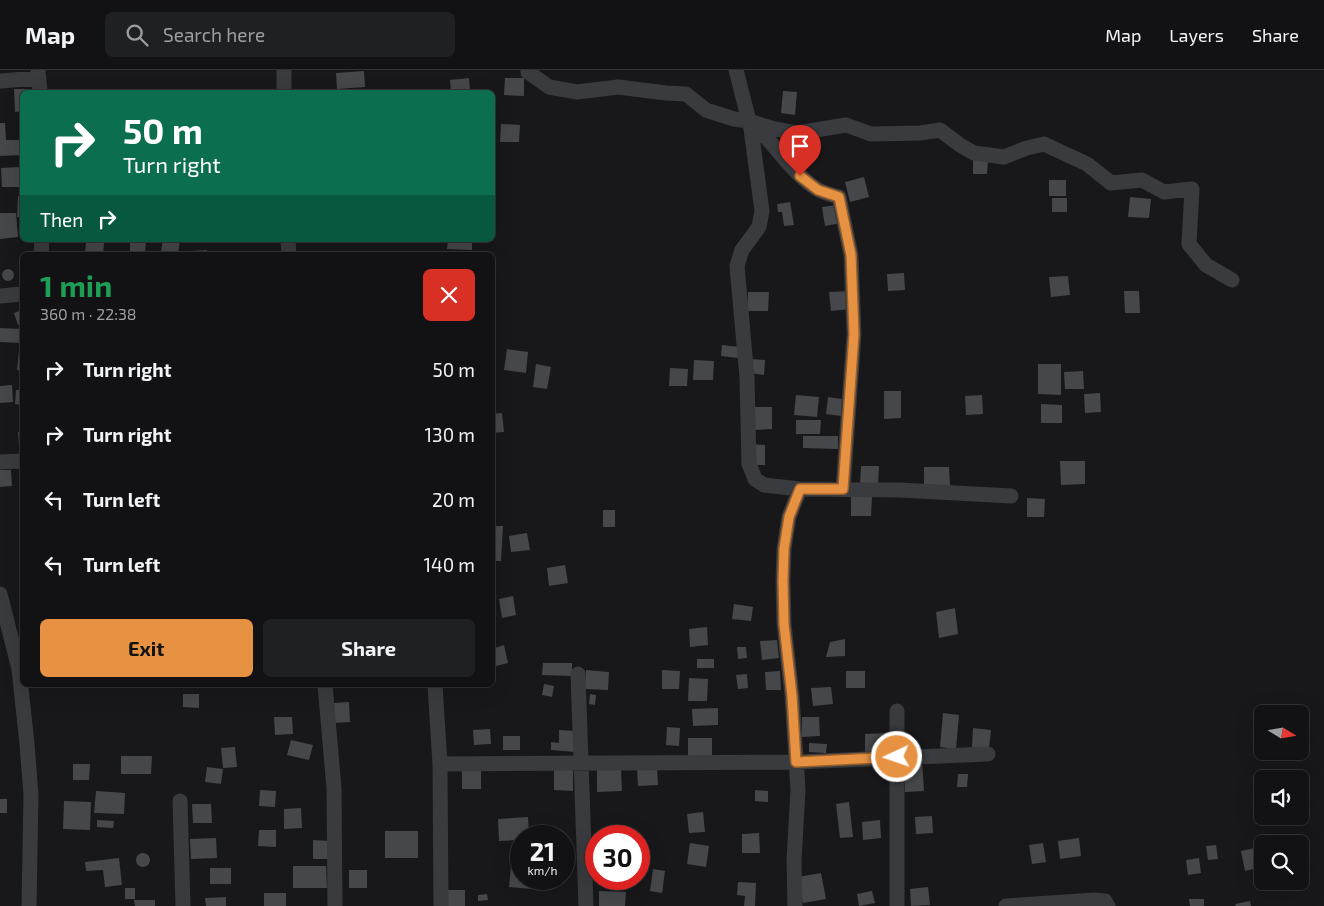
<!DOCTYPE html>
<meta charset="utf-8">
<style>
:root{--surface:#121214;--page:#1f2022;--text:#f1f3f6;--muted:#9c9ea0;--line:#313234;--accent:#e79243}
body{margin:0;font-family:"Exo 2",sans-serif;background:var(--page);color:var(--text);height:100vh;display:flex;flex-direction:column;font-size:19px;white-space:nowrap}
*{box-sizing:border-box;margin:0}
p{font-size:16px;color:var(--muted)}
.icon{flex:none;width:28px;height:28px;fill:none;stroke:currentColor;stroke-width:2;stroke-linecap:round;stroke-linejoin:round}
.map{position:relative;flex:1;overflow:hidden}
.side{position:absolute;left:20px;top:182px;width:475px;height:435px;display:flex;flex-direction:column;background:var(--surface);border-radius:8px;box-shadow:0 5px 20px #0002,0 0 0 1px var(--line)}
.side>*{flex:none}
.banner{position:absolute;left:20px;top:20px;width:475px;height:152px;border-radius:8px;box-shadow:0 5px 20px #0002,0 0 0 1px var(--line);background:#0b6e4f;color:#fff;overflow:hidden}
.needle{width:32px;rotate:101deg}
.fabs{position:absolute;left:1254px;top:635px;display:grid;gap:10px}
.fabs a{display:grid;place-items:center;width:55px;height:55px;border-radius:8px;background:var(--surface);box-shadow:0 5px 20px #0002,0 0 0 1px var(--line);font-size:25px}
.speed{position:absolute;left:510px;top:755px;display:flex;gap:10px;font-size:25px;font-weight:700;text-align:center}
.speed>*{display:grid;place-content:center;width:65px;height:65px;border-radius:50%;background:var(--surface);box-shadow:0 5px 20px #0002,0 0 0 1px var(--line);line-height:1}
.speed small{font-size:12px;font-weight:400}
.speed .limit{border:8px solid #d22;background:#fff;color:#111}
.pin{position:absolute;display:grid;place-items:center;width:42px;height:42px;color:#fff;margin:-51px -21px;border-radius:50% 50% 50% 0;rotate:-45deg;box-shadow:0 0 5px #0007}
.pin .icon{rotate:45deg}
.me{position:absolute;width:55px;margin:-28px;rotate:267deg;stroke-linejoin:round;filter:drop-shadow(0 0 4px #0008)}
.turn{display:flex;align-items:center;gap:18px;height:105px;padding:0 20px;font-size:22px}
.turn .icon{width:65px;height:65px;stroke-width:2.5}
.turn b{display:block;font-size:35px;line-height:42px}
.then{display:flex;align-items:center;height:48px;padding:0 20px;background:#0003;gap:10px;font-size:19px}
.round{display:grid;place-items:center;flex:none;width:52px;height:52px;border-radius:8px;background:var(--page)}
.head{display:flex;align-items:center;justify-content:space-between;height:85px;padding:0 20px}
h1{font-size:30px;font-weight:700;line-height:38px;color:#1e9e55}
.button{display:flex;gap:10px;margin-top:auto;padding:10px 20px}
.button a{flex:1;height:58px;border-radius:8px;background:var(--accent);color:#111;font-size:20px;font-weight:700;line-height:58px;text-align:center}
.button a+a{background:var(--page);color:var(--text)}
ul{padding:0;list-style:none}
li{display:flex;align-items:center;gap:15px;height:65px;padding:0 20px}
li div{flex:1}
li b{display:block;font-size:19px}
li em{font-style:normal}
header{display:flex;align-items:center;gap:30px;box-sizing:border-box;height:70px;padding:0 25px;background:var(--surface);border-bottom:1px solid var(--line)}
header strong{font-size:24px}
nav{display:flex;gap:28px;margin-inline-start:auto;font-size:18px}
.search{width:350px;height:45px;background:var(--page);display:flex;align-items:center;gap:12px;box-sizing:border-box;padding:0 18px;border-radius:8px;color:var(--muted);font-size:19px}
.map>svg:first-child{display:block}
</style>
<header>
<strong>Map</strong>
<div class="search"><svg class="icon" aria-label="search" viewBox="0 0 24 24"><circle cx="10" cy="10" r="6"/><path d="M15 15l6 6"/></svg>Search here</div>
<nav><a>Map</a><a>Layers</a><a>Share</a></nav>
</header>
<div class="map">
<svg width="1324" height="836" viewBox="0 0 1324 836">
<rect width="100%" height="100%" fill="#18181a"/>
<path fill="#45474a" d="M364 1 365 17 337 19 336 3Z
M469 8 470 22H451L450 10Z
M505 8H524V26L504 25Z
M14 19H34V22H22V41L15 42Z
M783 21 797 22 795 45 781 43Z
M0 53H5L6 70H22V85L0 86Z
M501 54 520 55 519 72H500Z
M973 89 988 90 987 104H973Z
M20 97 21 117H2L1 98Z
M864 107 869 127 850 132 845 112Z
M1049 110H1066V126H1049Z
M18 126H22V147H17Z
M1130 127 1151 129 1149 148 1128 147Z
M1052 128H1067V142H1052Z
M790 132 794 155 784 156 782 142H778L777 134Z
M838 135 841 153 825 156 822 137Z
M0 143H16L18 167 0 169Z
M130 170H146L145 182 130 181Z
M163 170H180L178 183 161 181Z
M224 170H239V172L224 173Z
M448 170H472V180L447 179Z
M86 172 104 173 103 185H85Z
M207 180V185H191V181Z
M2 205a6 6 0 1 1 12 0a6 6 0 1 1-12 0Z
M904 203 905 220 888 221 887 204Z
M1068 206 1070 225 1051 227 1049 207Z
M850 221 851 239 831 241 829 222Z
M1124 221H1139L1140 243H1125Z
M748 222H769L768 241H748Z
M22 240V253L18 255 14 243Z
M0 258 22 259V273L0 272Z
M722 275 740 277 738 288 721 286Z
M507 279 528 282 526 303 504 300Z
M19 280 22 281V301L17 300Z
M751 289 765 290 764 305 750 303Z
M694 290 714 291 713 310H693Z
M536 294 551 297 547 319 533 317Z
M1038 294H1061V325L1038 324Z
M670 298 688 299 687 316H669Z
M1083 301 1084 319H1065L1064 302Z
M12 315 13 332 0 333V316Z
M16 320H22V335L15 334Z
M884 321H901V348L884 349Z
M1100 323 1101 342 1085 343 1084 324Z
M796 325 819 327 817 347 794 345Z
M982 325 983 344 966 345 965 326Z
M828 327 842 329 841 346 826 344Z
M1041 334 1062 335V353H1041Z
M753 337H772V359L754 360Z
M502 343 504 362 492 363V344Z
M796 350H821L820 364H796Z
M18 362H22V388L20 389Z
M803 366H838V379L803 378Z
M751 374 765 375V395H750Z
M1060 391H1085V414L1061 415Z
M861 396H879L878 416 860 415Z
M924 397H949L950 416H924Z
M0 400H11L12 416 0 417Z
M851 427H872L871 446H851Z
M1027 428 1045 429 1044 447H1027Z
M603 440H615V457H603Z
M492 456H503L501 491H492Z
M527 463 530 480 511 482 509 466Z
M565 495 568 513 549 516 547 498Z
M513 526 516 545 502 548 499 529Z
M734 534 753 537 751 551 732 549Z
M955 538 958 564 939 568 936 542Z
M707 557 708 575 690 577 689 559Z
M845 569V586L826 587 830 572Z
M777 570 779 588 762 590 760 571Z
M504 575 508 593 492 597V579Z
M737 577H746L747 588 738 589Z
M697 589H714V598H697Z
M543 593H572V606L542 605Z
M586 600 609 602 608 620 585 619Z
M662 600 680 601 679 619H662Z
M780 601 781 620H766L765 602Z
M846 601H865V618H846Z
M747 604 748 618 738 619 736 605Z
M689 608 708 609 707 631H688Z
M544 614 554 616 552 627 542 625Z
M831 617 833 634 813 636 811 618Z
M183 624H199V638L183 637Z
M590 624 596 625 595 635 589 634Z
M349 632 350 652 334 653 333 633Z
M718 638V655L693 656 692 639Z
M943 643 959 645 956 679 940 677Z
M274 647H292L293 664 275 665Z
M802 647H819L820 666 802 667Z
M667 657 680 658 679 676 666 675Z
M973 658 991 660 989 678 972 677Z
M490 659 491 674 474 675 473 660Z
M559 660 577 661 576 682 551 680V672L559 673Z
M887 663 888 683 865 684V664Z
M503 666H520V680H503Z
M688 668H712V686H688Z
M291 670 313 675 309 690 287 685Z
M809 673 827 674 826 683 809 682Z
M235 677 237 697 223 698 221 678Z
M121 686H152L151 704H121Z
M922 690 924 721 905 722 904 691Z
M73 694H90L89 710H73Z
M207 697 223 699 221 714 205 712Z
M621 697 622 721 597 722V698Z
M657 697 658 715 638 716 637 698Z
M554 698 573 699V721L554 720Z
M481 699V719H462V700Z
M958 704H968L967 717H957Z
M260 720 276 721 275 737 259 736Z
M755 720 768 721V732L755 731Z
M96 721 125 723 124 744 94 743Z
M0 729H7V743H0Z
M64 731 91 732 90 760 63 759Z
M849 732 853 767 840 768 836 734Z
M192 734H211L212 753H193Z
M301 738 302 758 284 759V739Z
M703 742 705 762 689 763 687 744Z
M932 746 933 763 916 764 915 747Z
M528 747 529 766H521V770L499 771 498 749Z
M97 750 114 751 113 758 97 757Z
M880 750 881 768 863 770 862 752Z
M259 760H276V777L258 776Z
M385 761H418V788H385Z
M759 763 760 783H742V764Z
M216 768 217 788 191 789 190 769Z
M1079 768 1081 786 1060 789 1058 771Z
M313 770 331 771 330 789H313Z
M690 773 709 776 706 797 687 794Z
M1043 773 1046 792 1032 794 1029 775Z
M1216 775 1218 789 1208 790 1206 776Z
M1260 777 1262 797 1245 801 1241 781Z
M136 790a7 7 0 1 1 14 0a7 7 0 1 1-14 0Z
M119 788 122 815 105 817 103 800 86 801 85 792Z
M1199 788 1201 803 1188 805 1186 790Z
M293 796H326L327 818H293Z
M511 797 521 798V809H533L532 819 509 817Z
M210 798H231V814H210Z
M653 799 665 801 662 823 650 821Z
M349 800H367V818H349Z
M821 803 826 829 803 833 798 807Z
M738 812 756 813 755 836H744L745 826 737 825Z
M928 817 930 835 911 836 910 819Z
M125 818H135V829H125Z
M446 820H465V836H446Z
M599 821 626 822 625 836H599Z
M872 821 875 833 859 836 857 824Z
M264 823H286V836H264Z
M487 824 488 830 478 831V825Z
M226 827V836H206L205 828Z
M1189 829H1204V836H1190Z
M134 830H155V836H135Z
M1250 831 1251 836H1236L1235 834Z"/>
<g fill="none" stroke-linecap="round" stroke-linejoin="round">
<path stroke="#393b3f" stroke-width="15" d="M38 0 40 22
M528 0V2L549 17 577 22 618 17 666 23 686 24 706 40 734 49 749 51 771 58 797 63 846 55 871 64 920 63 940 60 960 75 974 83 1004 87 1027 78 1044 74 1087 94 1111 113 1142 110 1164 122 1192 119 1189 174 1206 195 1232 210
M736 0 751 59 762 141 759 157 742 180 737 196 747 308 749 394 755 409 764 415 800 419 900 420 1011 426
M0 11 39 8
M284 22V0
M754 55C776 75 792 103 817 119 823 123 832 125 839 127L851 185 854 264 843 419
M288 170 289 185
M41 185 42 170
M0 226 22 224
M0 392 22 391
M0 524 19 599 27 674 31 725 29 836
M578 604 586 836
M325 615 334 718 335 836
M435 615 440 694 441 836
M440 694 796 692 988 684
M180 731 183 836
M795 836 794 790 798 720 792 626 784 554 783 511 784 479 789 447 800 419
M897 836V641
M1006 836 1095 830 1105 831 1108 836"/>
</g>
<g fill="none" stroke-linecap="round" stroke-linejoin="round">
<g stroke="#965f2c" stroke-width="12">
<path id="route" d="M800 106 818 120 839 127 851 185 854 264 843 419H800L789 447 784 479 783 511 784 554 792 626 796 692 897 687"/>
</g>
<use href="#route" stroke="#e79243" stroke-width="9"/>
</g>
</svg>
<div class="fabs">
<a><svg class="needle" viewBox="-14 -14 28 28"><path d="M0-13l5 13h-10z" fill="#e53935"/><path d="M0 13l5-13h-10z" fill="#9c9ea0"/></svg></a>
<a><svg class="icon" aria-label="sound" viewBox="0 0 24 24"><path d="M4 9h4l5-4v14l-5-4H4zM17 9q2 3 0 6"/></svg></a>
<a><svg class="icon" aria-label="search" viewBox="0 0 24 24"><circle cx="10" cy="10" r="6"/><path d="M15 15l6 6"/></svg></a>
</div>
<div class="speed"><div>21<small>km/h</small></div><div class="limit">30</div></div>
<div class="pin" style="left:800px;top:106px;background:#d93025"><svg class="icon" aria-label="arrive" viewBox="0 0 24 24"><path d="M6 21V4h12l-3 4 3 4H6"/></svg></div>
<svg class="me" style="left:897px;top:687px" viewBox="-20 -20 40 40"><circle r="17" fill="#e79243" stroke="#fff" stroke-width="3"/><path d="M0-11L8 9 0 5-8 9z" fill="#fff"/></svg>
<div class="banner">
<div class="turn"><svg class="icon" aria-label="right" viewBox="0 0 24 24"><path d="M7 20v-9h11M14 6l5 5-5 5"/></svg><div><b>50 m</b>Turn right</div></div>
<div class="then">Then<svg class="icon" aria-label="right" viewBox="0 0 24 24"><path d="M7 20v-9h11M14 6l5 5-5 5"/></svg></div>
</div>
<section class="side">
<div class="head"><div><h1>1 min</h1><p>360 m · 22:38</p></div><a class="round" style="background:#d93025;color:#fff"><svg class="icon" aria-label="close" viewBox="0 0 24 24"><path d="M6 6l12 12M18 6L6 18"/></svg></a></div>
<ul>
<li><svg class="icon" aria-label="right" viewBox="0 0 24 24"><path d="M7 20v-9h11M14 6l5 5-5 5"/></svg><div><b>Turn right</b></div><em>50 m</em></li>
<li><svg class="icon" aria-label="right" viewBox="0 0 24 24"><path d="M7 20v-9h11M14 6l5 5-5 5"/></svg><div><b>Turn right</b></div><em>130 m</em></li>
<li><svg class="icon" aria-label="left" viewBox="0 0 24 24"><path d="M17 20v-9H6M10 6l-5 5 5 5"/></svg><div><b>Turn left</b></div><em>20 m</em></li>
<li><svg class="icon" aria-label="left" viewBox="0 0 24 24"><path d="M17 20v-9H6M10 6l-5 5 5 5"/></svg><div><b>Turn left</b></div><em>140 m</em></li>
</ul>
<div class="button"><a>Exit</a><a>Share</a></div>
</section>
</div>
